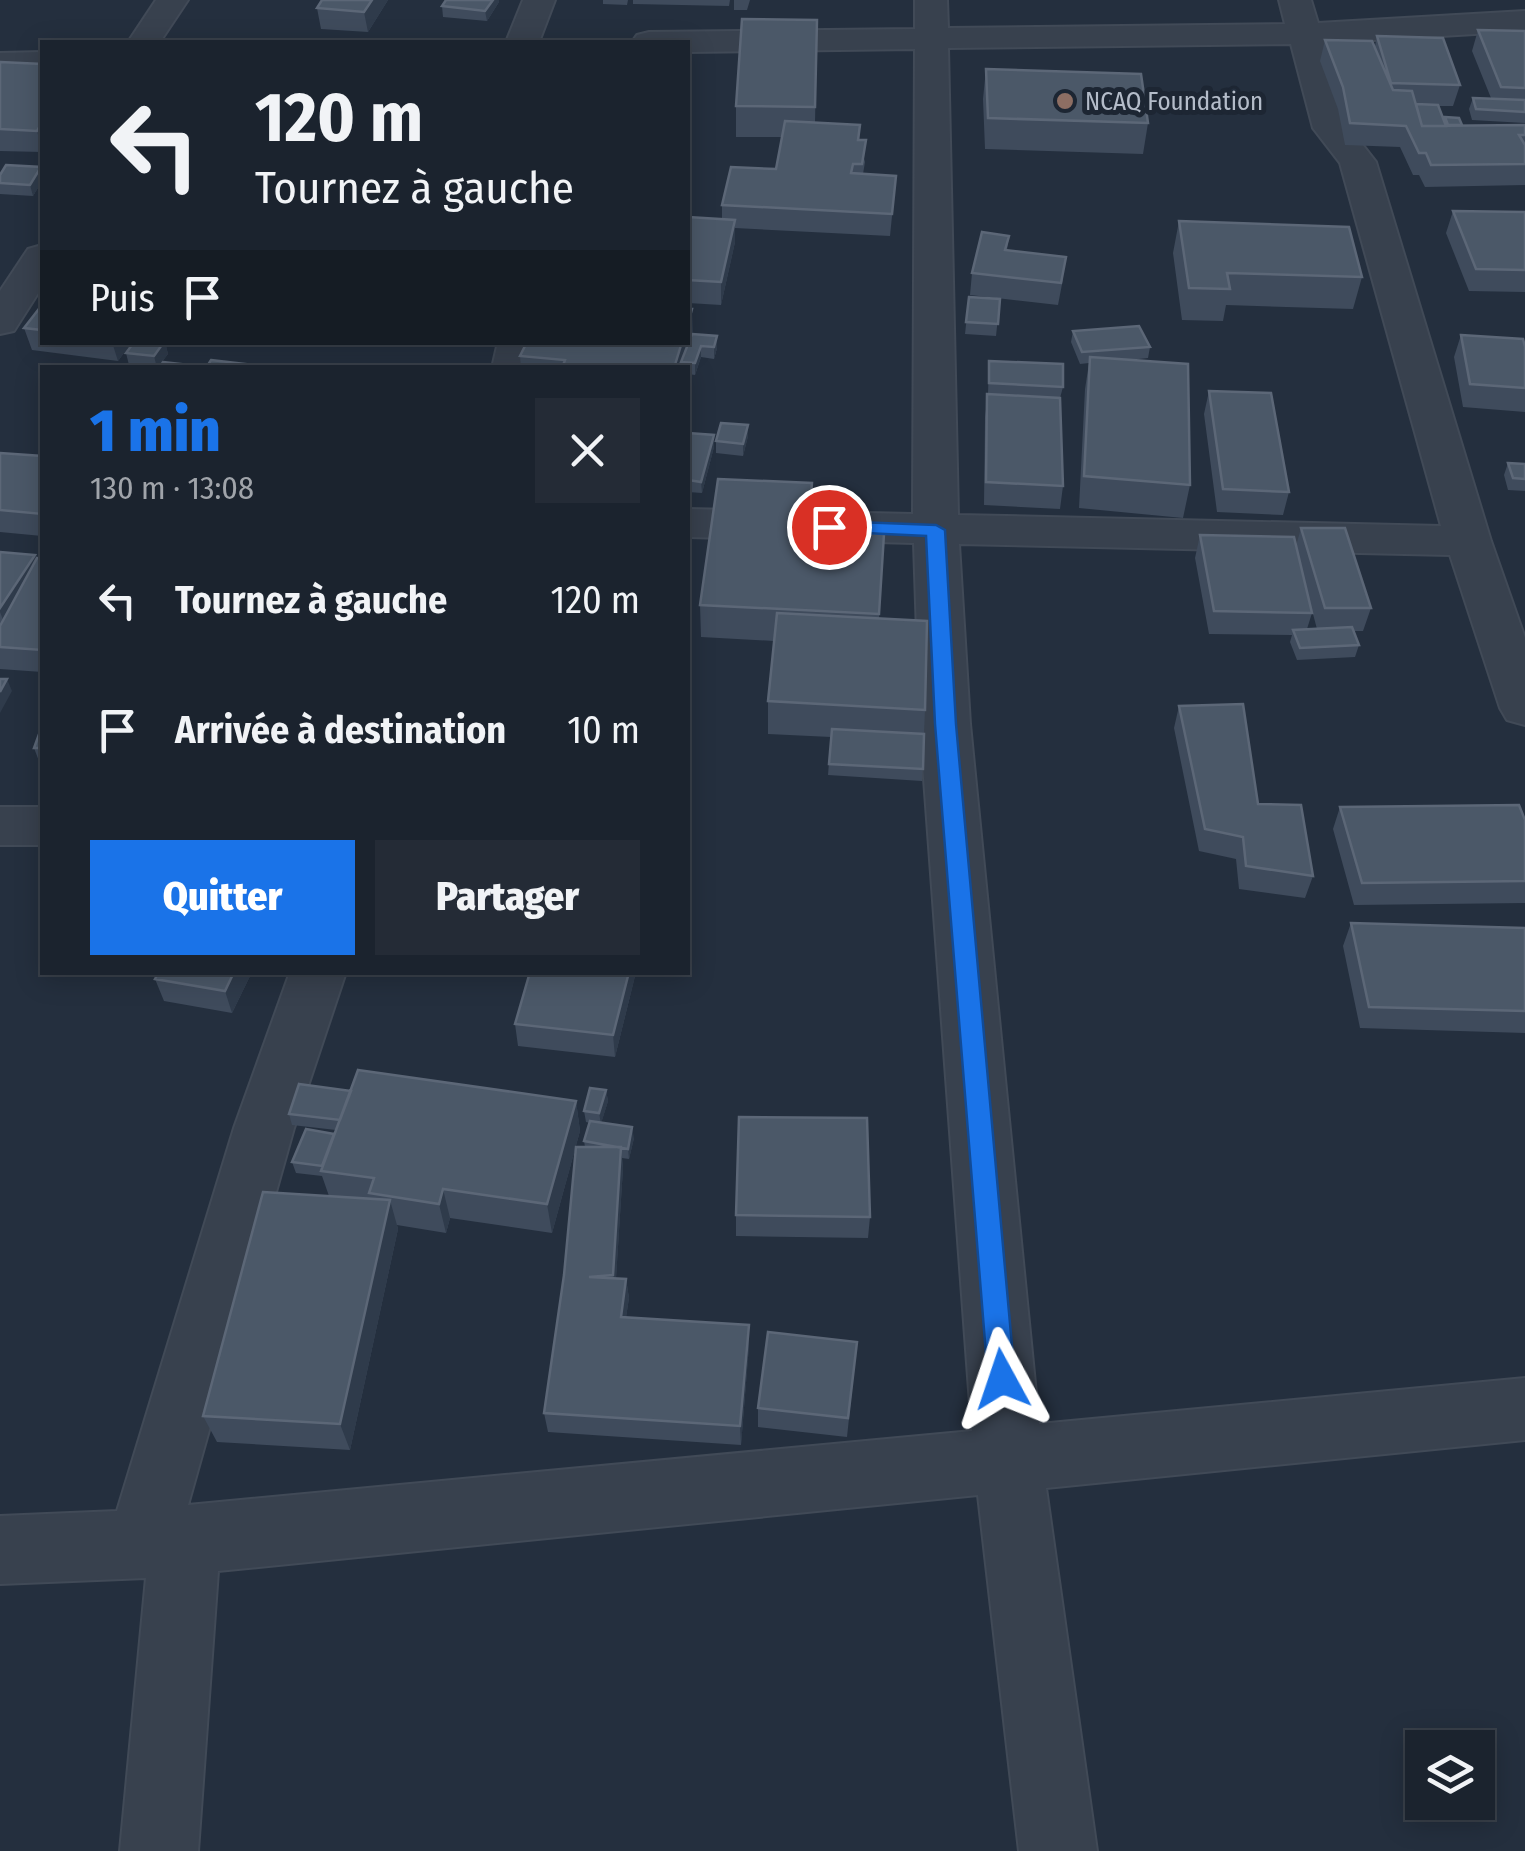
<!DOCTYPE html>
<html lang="fr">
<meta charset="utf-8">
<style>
:root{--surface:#1b232e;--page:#242b36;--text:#f1f3f6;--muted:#a0a4aa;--line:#39404a;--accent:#1a73e8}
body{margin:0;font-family:"Fira Sans Condensed",sans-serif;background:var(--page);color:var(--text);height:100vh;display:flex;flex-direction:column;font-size:38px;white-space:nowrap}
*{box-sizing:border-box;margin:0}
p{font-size:32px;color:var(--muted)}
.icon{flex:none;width:55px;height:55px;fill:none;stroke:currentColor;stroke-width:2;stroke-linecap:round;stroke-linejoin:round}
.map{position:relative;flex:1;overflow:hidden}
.side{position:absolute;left:40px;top:365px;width:650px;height:610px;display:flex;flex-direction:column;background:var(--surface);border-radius:0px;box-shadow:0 5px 25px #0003,0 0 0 2px var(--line)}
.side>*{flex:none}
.top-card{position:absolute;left:40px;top:40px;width:650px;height:305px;border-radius:0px;box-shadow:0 5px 25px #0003,0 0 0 2px var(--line);background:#1b232e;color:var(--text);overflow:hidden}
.controls{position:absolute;left:1405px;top:1730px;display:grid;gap:20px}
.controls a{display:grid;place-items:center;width:90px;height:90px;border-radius:0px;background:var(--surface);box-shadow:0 5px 25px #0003,0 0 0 2px var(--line);font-size:50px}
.pin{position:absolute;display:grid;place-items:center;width:85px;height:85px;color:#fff;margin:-42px;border:5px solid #fff;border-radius:50%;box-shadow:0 2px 10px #0007}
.me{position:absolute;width:110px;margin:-55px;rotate:355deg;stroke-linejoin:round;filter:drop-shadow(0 0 8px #0008)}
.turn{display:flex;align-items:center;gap:35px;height:210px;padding:0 50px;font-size:45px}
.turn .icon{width:130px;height:130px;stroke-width:2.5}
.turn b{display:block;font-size:70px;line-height:85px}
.then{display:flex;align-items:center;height:95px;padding:0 50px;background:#0003;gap:20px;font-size:38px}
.round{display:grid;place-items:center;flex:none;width:105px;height:105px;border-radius:0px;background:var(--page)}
.overview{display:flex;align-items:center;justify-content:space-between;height:170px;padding:0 50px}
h1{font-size:60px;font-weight:800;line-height:75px;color:var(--accent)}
.cta{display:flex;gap:20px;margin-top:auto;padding:20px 50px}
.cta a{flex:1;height:115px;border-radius:0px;background:var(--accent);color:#fff;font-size:40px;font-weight:800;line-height:115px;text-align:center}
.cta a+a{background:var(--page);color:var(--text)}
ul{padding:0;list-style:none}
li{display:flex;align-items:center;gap:30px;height:130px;padding:0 50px}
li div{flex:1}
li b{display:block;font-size:38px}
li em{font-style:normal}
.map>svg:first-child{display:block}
</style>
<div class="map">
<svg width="1525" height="1851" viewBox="0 0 1525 1851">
<rect width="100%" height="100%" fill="#242f3e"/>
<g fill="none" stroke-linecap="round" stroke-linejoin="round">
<g stroke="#414a57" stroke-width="4">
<path id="minor" d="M156 0H188L160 42H128Z
M523 0H555L539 42H506Z
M915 0H947L948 28 1285 24 1279 0H1311L1318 23 1525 11V31L1324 43 1348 126 1376 162 1491 541 1525 638V725L1507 720 1500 708 1450 555 959 544 970 724 1039 1424 1525 1378V1440L1046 1488 1097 1851H1019L978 1495 218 1571 198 1851H120L146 1578 0 1584V1516L117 1511 234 1128 290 972H346L294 1128 188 1505 972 1431 920 724 914 543 688 537V509L913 514 915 49 688 52V42H632L637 35 649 32 915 29ZM1291 44 1313 128 1340 163 1441 526 958 515 948 48Z
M42 52V72L0 73V53Z
M42 245V287L14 331 0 334V291L28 249Z
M498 342H539L534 368H492Z
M0 807H42V845H0Z"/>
</g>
<use href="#minor" fill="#38414e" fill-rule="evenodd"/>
</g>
<path fill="#3f4b5c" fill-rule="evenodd" d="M322 0H388L368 32 321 29 317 8Z
M603 0H628L627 5 603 4Z
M633 0H730L729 6 633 4Z
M734 0H750L747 10H734Z
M499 2 487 21 443 17 442 6Z
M817 20 815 123 860 125 859 140 865 162 863 174 896 176 890 236 735 228V242L721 305 688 303V217L722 219V205L776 169 782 137H736V106Z
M1478 30 1525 31V123L1472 120 1469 109 1473 98H1491L1472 51Z
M1377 36 1460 85 1453 106H1439L1444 121 1445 117 1462 125H1525V185L1425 187 1419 175H1413L1400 147 1345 145 1338 109 1320 61 1325 40 1375 46Z
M0 62 42 64V152L0 151Z
M986 69 1148 123 1143 154 985 149 983 99Z
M41 167 42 181 33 196 0 194V175Z
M1453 211 1525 212V292L1469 291 1446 233Z
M1179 221 1362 277 1353 309 1226 305 1223 321 1182 320 1173 253Z
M1009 236 1007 250 1063 279 1058 305 970 295 972 273Z
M969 297 1000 299 996 336 965 334Z
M42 305V342H132L118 361 32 350 24 328Z
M692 309V334L717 336V348L714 359 701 357 695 375 688 374V368H521L520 356Z
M1073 331 1150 347 1148 358 1130 360 1190 485 1183 518 1079 508 1085 389 1089 363 1080 364 1071 342Z
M1461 335 1525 347V412L1463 407 1454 357Z
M165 342 168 354 157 368 129 365 126 353Z
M989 361 1063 387 1060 398 1063 486 1060 509 984 505 985 417 988 394Z
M1209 391 1289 492 1283 515 1217 512 1204 414Z
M688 433 714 435V447L702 493 688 492Z
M748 436 743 456 716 453V441Z
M0 453 42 456V536L0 532Z
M1508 463 1525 464V491L1508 490 1504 475Z
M812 483 810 531 884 534 879 618 925 710 922 781 828 775 831 737 768 734V701L774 641 701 637 700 605Z
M1301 528 1371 608 1363 631H1353L1359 645 1355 657 1297 660 1290 642 1292 635 1209 634 1195 558 1200 535 1296 546ZM1309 599 1317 629H1307L1312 613Z
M0 552 36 560 42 559V672L0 669Z
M1179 706 1313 876 1305 898 1239 889 1236 859 1199 851 1174 728Z
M42 726V769L34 748Z
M1340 807 1525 820V903L1354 905 1333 829Z
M1351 923 1525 928V1033L1360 1028 1343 946Z
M159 972H252L232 1013 164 1001 155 979Z
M530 972H636L615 1057 518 1046 515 1024Z
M606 1090 608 1101 601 1123 634 1138 629 1159 622 1158 623 1168 616 1278 626 1279 629 1298 626 1317 749 1325V1345L741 1445 548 1432 544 1413 585 1147 584 1141 590 1123 586 1122 584 1111Z
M351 1091 576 1101 580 1131 552 1233 450 1218 446 1233 397 1225 398 1229 350 1450 217 1442 203 1416 329 1196 322 1176 296 1173 292 1162 334 1135 336 1130 292 1125 289 1114Z
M736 1215 870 1217 868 1238 736 1236Z
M857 1342 847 1437 758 1427V1408Z"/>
<path fill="#2f3b4b" d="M372 0H388L368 32 364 12Z
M493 0H499V2L487 21 485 11Z
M42 122V150L37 131Z
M41 167 42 181 33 196 30 185Z
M735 220V242L721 305V282Z
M692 309 693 332 683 363 681 362V368H674L682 342H688V324Z
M717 336V348L714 359V347Z
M112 342H132L118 361Z
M165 342 168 354 157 368 154 356Z
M701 346V357L695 375V363Z
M748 425V436L743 456V444Z
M714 435V447L702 493 701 482Z
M812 483 811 516 807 564 808 531Z
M35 555 42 576 8 633 0 612V608Z
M691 588 692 611 688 626V599Z
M7 679 12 691 0 713V692Z
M234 972H252L232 1013 225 991Z
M629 972H636L615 1057 613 1035Z
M606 1090 608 1101 601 1124 599 1113Z
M576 1101 580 1131 552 1233 547 1204Z
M632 1127 634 1138 629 1159 628 1149Z
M621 1147 623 1168 615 1295 613 1275Z
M443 1189 450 1218 446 1233 439 1204Z
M390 1200 398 1229 350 1450 340 1424Z
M626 1279 629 1298 623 1337 621 1317Z
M749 1325V1345L741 1445 740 1426Z"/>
<path fill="#4b5868" stroke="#5c6777" stroke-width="2.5" d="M322 0H372L364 12 317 8Z
M446 0H493L485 11 442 6Z
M742 19 817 20 815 107 736 106Z
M1478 30 1525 31V88L1501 87Z
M1377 36 1443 38 1460 85 1391 83Z
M1325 40 1372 41 1393 90 1412 91 1422 126 1525 125V135H1519L1525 145V164L1431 165 1426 153H1419L1406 126 1350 123 1343 87Z
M0 62 42 64V122L37 131 0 129Z
M986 69 1141 74 1148 123 988 118Z
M1473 98 1525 100V112L1476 109Z
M1416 104 1438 105 1446 126H1422Z
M1445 117 1459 118 1462 125H1448Z
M785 121 860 125 858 140H866L862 164H853L851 173 896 176 892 214 722 205 731 167 776 169Z
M6 165 41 167 30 185 0 183V175Z
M1453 211 1525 212V270L1476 269Z
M688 217 735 220 721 282 688 280Z
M1179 221 1349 227 1362 277 1227 273 1230 289 1189 288Z
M982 232 1009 236 1005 250 1066 257 1061 283 972 273Z
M969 297 1000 299 998 324 966 322Z
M42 305V330L24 328Z
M688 309H692L688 324Z
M1139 326 1150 347 1082 352 1073 331Z
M692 334 717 336 714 347 701 346 695 363 681 362Z
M1461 335 1523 339 1525 347V388L1470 384Z
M134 342H164L154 356 126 353Z
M527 342H682L674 368H562L565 360 520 356Z
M1090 357 1188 364 1190 485 1084 476Z
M211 360 281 368H206Z
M989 361 1063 364V387L989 383Z
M163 362 207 367 159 368Z
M1209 391 1271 393 1289 492 1223 489Z
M987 394 1060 398 1063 486 986 482Z
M721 423 748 425 743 444 716 441Z
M688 433 714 435 701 482 688 480Z
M0 453 42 456V514L0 510Z
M1508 463 1525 464V479L1513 478Z
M718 479 812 483 808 531 884 534 879 614 700 605Z
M1301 528H1345L1371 608H1325Z
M1200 535 1294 537 1312 613 1214 611Z
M0 552 35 555 0 608Z
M37 558 42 559V650L0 647V626Z
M777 613 927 621 925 710 768 701Z
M1352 627 1359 645 1300 648 1293 630Z
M0 679H7L0 692Z
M1243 704 1258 804 1301 805 1313 876 1246 866 1243 837 1205 829 1179 706Z
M42 726V748H34Z
M832 729 924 734 923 769 829 764Z
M1519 805 1525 820V881L1362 883 1340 807Z
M1351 923 1525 928V1011L1369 1007Z
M159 972H234L225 991 155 979Z
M530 972H629L613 1035 515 1024Z
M358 1070 576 1101 547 1204 443 1189 439 1204 369 1193 374 1178 321 1171Z
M299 1084 351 1091 340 1120 289 1114Z
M590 1088 606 1090 599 1113 584 1111Z
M739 1117 867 1118 870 1217 736 1215Z
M590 1121 632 1127 628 1149 584 1141Z
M306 1129 334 1134 322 1166 292 1162Z
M576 1147H621L613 1275 589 1277 626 1279 621 1317 749 1325 740 1426 544 1413 564 1275Z
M263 1192 390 1200 340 1424 203 1416Z
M768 1332 857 1342 848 1418 758 1408Z"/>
<path fill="#1a73e8" stroke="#114b97" stroke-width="2.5" d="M829 521 936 525 945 530 956 724 1015 1379 1011 1388 1002 1391 992 1388 988 1379 935 724 926 536 823 531 820 527Z"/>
<circle fill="#8d6e63" stroke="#1d2633" stroke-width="4" cx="1065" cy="101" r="10"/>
<g text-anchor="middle" stroke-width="10" stroke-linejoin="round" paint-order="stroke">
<g font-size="25" fill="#b4bcc9" stroke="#1d2633" text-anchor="start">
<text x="1085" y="110">NCAQ Foundation</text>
</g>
</g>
</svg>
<div class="controls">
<a><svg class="icon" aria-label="layers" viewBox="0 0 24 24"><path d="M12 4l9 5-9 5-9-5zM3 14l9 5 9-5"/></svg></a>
</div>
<div class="pin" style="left:829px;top:527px;background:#d93025"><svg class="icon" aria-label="arrive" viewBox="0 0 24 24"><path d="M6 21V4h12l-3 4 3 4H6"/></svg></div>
<svg class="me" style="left:1002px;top:1379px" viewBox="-20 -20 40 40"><path d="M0-17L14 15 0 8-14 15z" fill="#1a73e8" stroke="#fff" stroke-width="4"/></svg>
<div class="top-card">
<div class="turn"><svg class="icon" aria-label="left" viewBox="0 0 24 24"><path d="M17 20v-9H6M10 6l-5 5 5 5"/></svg><div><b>120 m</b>Tournez à gauche</div></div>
<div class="then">Puis<svg class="icon" aria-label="arrive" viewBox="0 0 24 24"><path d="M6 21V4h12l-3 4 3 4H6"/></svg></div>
</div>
<section class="side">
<div class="overview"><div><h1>1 min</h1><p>130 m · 13:08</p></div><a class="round"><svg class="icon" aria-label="close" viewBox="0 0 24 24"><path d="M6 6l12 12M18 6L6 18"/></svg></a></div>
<ul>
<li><svg class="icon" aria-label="left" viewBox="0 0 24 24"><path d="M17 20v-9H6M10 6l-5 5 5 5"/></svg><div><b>Tournez à gauche</b></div><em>120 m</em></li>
<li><svg class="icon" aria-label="arrive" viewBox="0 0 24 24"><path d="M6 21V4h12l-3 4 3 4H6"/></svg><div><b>Arrivée à destination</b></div><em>10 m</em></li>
</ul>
<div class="cta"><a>Quitter</a><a>Partager</a></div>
</section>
</div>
